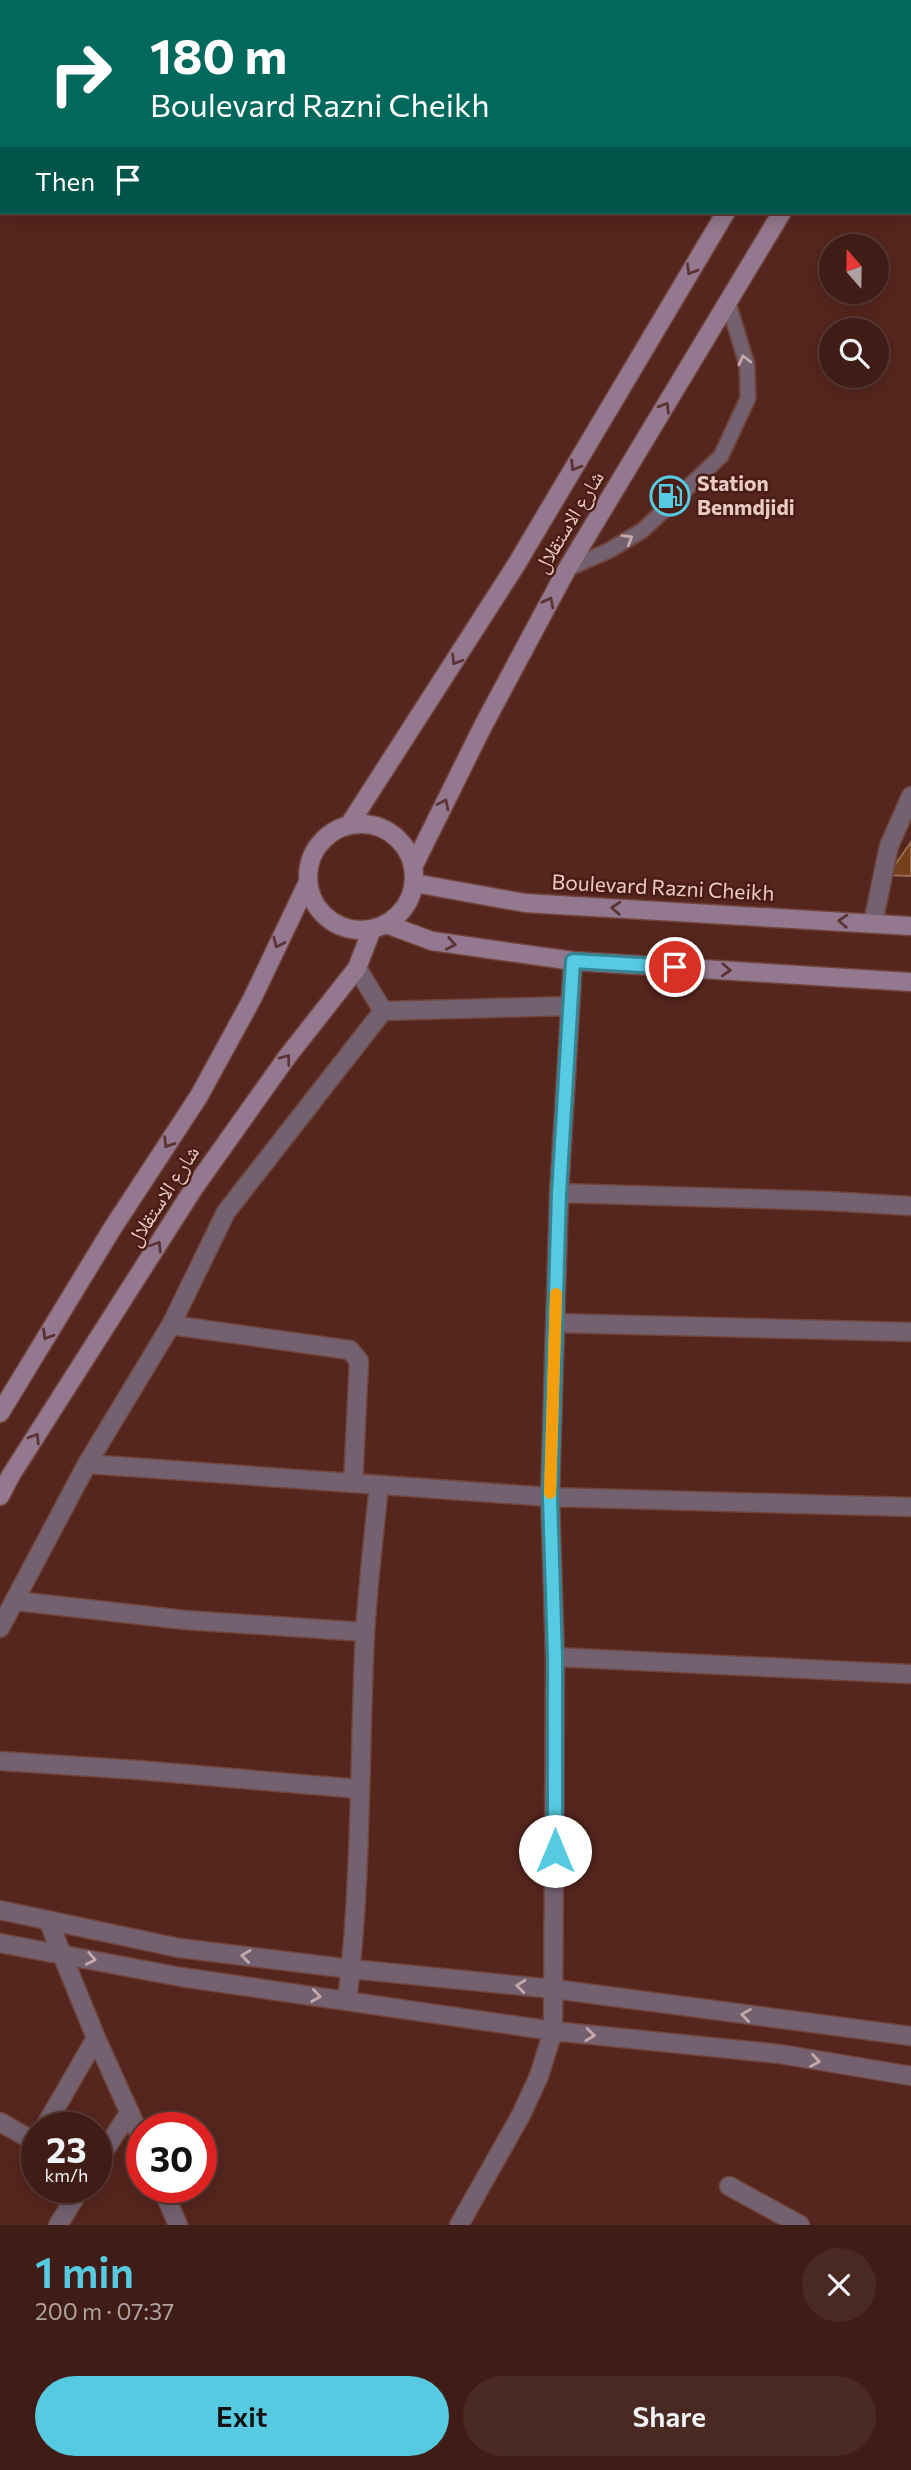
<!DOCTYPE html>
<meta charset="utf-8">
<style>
:root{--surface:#401c16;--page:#4b2923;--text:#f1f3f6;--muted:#aea1a1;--line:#593a35;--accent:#55cae0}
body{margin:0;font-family:Commissioner,"Noto Naskh Arabic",sans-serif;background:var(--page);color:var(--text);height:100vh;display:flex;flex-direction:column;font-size:26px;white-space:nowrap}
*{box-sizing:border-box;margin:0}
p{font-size:23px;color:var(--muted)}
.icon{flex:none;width:38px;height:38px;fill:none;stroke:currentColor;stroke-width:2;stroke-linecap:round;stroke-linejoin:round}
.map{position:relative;height:2225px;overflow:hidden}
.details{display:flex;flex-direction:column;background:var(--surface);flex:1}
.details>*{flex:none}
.banner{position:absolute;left:0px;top:0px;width:912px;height:214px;box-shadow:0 4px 18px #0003,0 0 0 2px var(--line);background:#00695c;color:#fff;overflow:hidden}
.needle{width:46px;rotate:340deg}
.controls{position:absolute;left:819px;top:234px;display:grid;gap:14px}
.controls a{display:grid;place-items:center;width:70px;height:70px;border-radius:50%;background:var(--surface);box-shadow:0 4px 18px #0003,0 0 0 2px var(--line);font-size:35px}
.speed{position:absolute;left:21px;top:2112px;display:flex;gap:14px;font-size:35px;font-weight:700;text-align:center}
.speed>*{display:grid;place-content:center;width:91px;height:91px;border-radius:50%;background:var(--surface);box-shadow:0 4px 18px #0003,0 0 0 2px var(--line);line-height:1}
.speed small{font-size:18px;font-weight:400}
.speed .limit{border:10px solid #d22;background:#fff;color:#111}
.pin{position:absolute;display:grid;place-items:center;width:60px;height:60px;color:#fff;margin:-30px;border:4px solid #fff;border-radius:50%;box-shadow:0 2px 7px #0007}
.me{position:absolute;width:77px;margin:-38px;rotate:0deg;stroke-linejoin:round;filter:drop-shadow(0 0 5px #0008)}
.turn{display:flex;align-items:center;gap:24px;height:147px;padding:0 35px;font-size:32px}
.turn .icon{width:91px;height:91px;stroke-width:2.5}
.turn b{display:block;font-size:49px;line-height:60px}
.then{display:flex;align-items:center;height:66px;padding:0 35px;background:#0003;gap:14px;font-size:26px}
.round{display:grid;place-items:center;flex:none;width:74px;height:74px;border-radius:37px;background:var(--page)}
.summary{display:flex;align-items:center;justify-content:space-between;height:119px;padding:0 35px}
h1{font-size:42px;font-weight:600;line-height:52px;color:var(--accent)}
.action{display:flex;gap:14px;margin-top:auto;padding:14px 35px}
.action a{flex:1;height:80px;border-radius:42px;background:var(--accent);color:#111;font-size:28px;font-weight:600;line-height:80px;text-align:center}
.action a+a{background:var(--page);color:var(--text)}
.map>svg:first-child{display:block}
</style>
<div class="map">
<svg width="911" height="2225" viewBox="0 0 911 2225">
<rect width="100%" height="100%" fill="#55261d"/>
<path fill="#733e19" stroke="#986a4e" stroke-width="2" d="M911 842V876L888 875Z"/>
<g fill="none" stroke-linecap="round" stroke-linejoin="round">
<g stroke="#70443b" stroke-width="18">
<path id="service" d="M567 569 610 550 643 530 721 456 748 398 747 365 728 302"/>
</g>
<g stroke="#70443b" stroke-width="21">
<path id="minor" d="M873 923 889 846 911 796
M573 961 559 1193 827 1201 911 1206
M357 968 383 1011
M555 1323 911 1332
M171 1325 350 1350 359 1361 353 1483
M87 1464 550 1497 911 1507
M16 1601 185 1620 365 1632
M0 1628 87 1464 171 1325 226 1212 383 1011 569 1006
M555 1657 911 1674
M0 1761 138 1770 360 1789
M0 1910 179 1948 351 1969 554 1989 911 2036
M48 1920 96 2038 142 2140
M0 1943 181 1977 553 2031 780 2054 911 2076
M347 2001C362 1879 359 1756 365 1633 368 1584 374 1534 379 1485
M0 2122 37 2143
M44 2128 96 2038
M96 2163 130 2112
M729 2186 800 2225
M162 2188 178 2225
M58 2225 81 2188
M459 2225 521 2115 539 2076 553 2031 555 1657 550 1497 559 1193"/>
</g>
<g stroke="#70443b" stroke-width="21">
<path id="secondary" d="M851 2 852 0
M907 2 908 0
M308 877a53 53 0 1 1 106 0a53 53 0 1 1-106 0Z
M349 825 516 565 726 212
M414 865 484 724 567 569 782 212
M414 883 525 903 911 926
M386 924 432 941 573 961 911 982
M0 1413 112 1229 199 1096 252 999 308 882
M0 1496 11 1475 194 1188 287 1057 357 968 372 929"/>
</g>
<use href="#service" stroke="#736170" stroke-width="14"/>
<use href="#minor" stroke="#736170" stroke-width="18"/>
<use href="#secondary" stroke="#94788f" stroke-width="18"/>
</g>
<defs><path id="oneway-chevron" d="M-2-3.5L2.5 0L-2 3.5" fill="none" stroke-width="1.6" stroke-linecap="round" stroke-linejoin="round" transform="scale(1.75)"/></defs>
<g stroke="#5c3333">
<use href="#oneway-chevron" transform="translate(691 270) rotate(121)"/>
<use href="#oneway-chevron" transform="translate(665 407) rotate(-59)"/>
<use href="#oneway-chevron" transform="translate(575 466) rotate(121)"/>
<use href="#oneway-chevron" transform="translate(549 602) rotate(-62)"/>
<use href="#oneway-chevron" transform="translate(456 660) rotate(122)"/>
<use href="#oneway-chevron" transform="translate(444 804) rotate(-64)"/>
<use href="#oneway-chevron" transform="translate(616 908) rotate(-177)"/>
<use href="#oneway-chevron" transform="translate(843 921) rotate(-177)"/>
<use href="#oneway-chevron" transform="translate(278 943) rotate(115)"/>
<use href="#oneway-chevron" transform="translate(451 944) rotate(11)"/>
<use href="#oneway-chevron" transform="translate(726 970) rotate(3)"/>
<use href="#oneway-chevron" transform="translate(286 1059) rotate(-53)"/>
<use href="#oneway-chevron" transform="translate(168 1143) rotate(123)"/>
<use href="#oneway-chevron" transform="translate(157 1246) rotate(-58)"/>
<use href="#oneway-chevron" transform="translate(47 1335) rotate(121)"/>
<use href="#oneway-chevron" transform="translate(35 1438) rotate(-58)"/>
</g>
<g stroke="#c6aaab">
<use href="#oneway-chevron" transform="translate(744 360) rotate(-103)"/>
<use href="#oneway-chevron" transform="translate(628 539) rotate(-31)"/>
<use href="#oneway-chevron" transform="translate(246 1956) rotate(-173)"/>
<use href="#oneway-chevron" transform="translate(91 1959) rotate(11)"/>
<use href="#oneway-chevron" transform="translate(521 1986) rotate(-174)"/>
<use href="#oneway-chevron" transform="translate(316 1996) rotate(8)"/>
<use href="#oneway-chevron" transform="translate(746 2015) rotate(-172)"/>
<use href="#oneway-chevron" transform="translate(590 2035) rotate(6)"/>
<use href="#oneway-chevron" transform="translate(815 2061) rotate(10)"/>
</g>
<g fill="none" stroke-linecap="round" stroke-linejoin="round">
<g stroke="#378392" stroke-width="18">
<path id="route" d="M555 1851V1657L550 1497 559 1193 573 961 675 967"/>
</g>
<use href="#route" stroke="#55cae0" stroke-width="12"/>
<path stroke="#f59e0b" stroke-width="12" d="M550 1493 556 1294"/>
</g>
<defs>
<g id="fuel-ring" transform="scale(2.0125)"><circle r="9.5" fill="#4a1c14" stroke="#55cae0" stroke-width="1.5"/><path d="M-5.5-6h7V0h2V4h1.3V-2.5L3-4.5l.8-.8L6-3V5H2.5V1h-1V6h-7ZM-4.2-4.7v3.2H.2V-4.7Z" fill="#55cae0"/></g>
</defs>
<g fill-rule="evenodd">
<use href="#fuel-ring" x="670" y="496"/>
</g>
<g text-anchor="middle" stroke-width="5" stroke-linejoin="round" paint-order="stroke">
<g font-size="21" font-weight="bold" fill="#e9cac4" stroke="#4a1c14" text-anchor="start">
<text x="697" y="491">Station<tspan x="697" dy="24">Benmdjidi</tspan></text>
</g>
<g font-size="21" fill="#e9cac4" stroke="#4a1c14">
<text transform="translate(569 522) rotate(-59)" y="7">شارع الاستقلال</text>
<text transform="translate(663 888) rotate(3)" y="7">Boulevard Razni Cheikh</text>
<text transform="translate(163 1196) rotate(-57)" y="7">شارع الاستقلال</text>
</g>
</g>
</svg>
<div class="controls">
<a><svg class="needle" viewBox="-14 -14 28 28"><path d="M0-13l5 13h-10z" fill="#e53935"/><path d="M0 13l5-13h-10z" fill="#aea1a1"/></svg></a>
<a><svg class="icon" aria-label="search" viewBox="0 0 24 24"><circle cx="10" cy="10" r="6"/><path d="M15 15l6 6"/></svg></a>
</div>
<div class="speed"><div>23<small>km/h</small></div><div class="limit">30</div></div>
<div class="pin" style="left:675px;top:967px;background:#d93025"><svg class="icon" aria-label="arrive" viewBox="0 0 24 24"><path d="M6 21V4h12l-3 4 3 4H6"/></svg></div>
<svg class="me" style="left:555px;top:1851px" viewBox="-20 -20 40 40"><circle r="19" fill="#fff"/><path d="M0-13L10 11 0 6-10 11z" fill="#55cae0"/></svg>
<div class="banner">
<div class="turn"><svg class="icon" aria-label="right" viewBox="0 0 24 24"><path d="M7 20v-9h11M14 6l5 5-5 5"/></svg><div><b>180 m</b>Boulevard Razni Cheikh</div></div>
<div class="then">Then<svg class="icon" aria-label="arrive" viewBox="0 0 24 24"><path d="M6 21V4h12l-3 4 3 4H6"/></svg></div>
</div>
</div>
<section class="details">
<div class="summary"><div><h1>1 min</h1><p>200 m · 07:37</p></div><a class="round"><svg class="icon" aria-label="close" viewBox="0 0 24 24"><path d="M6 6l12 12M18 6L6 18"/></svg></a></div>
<div class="action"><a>Exit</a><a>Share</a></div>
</section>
